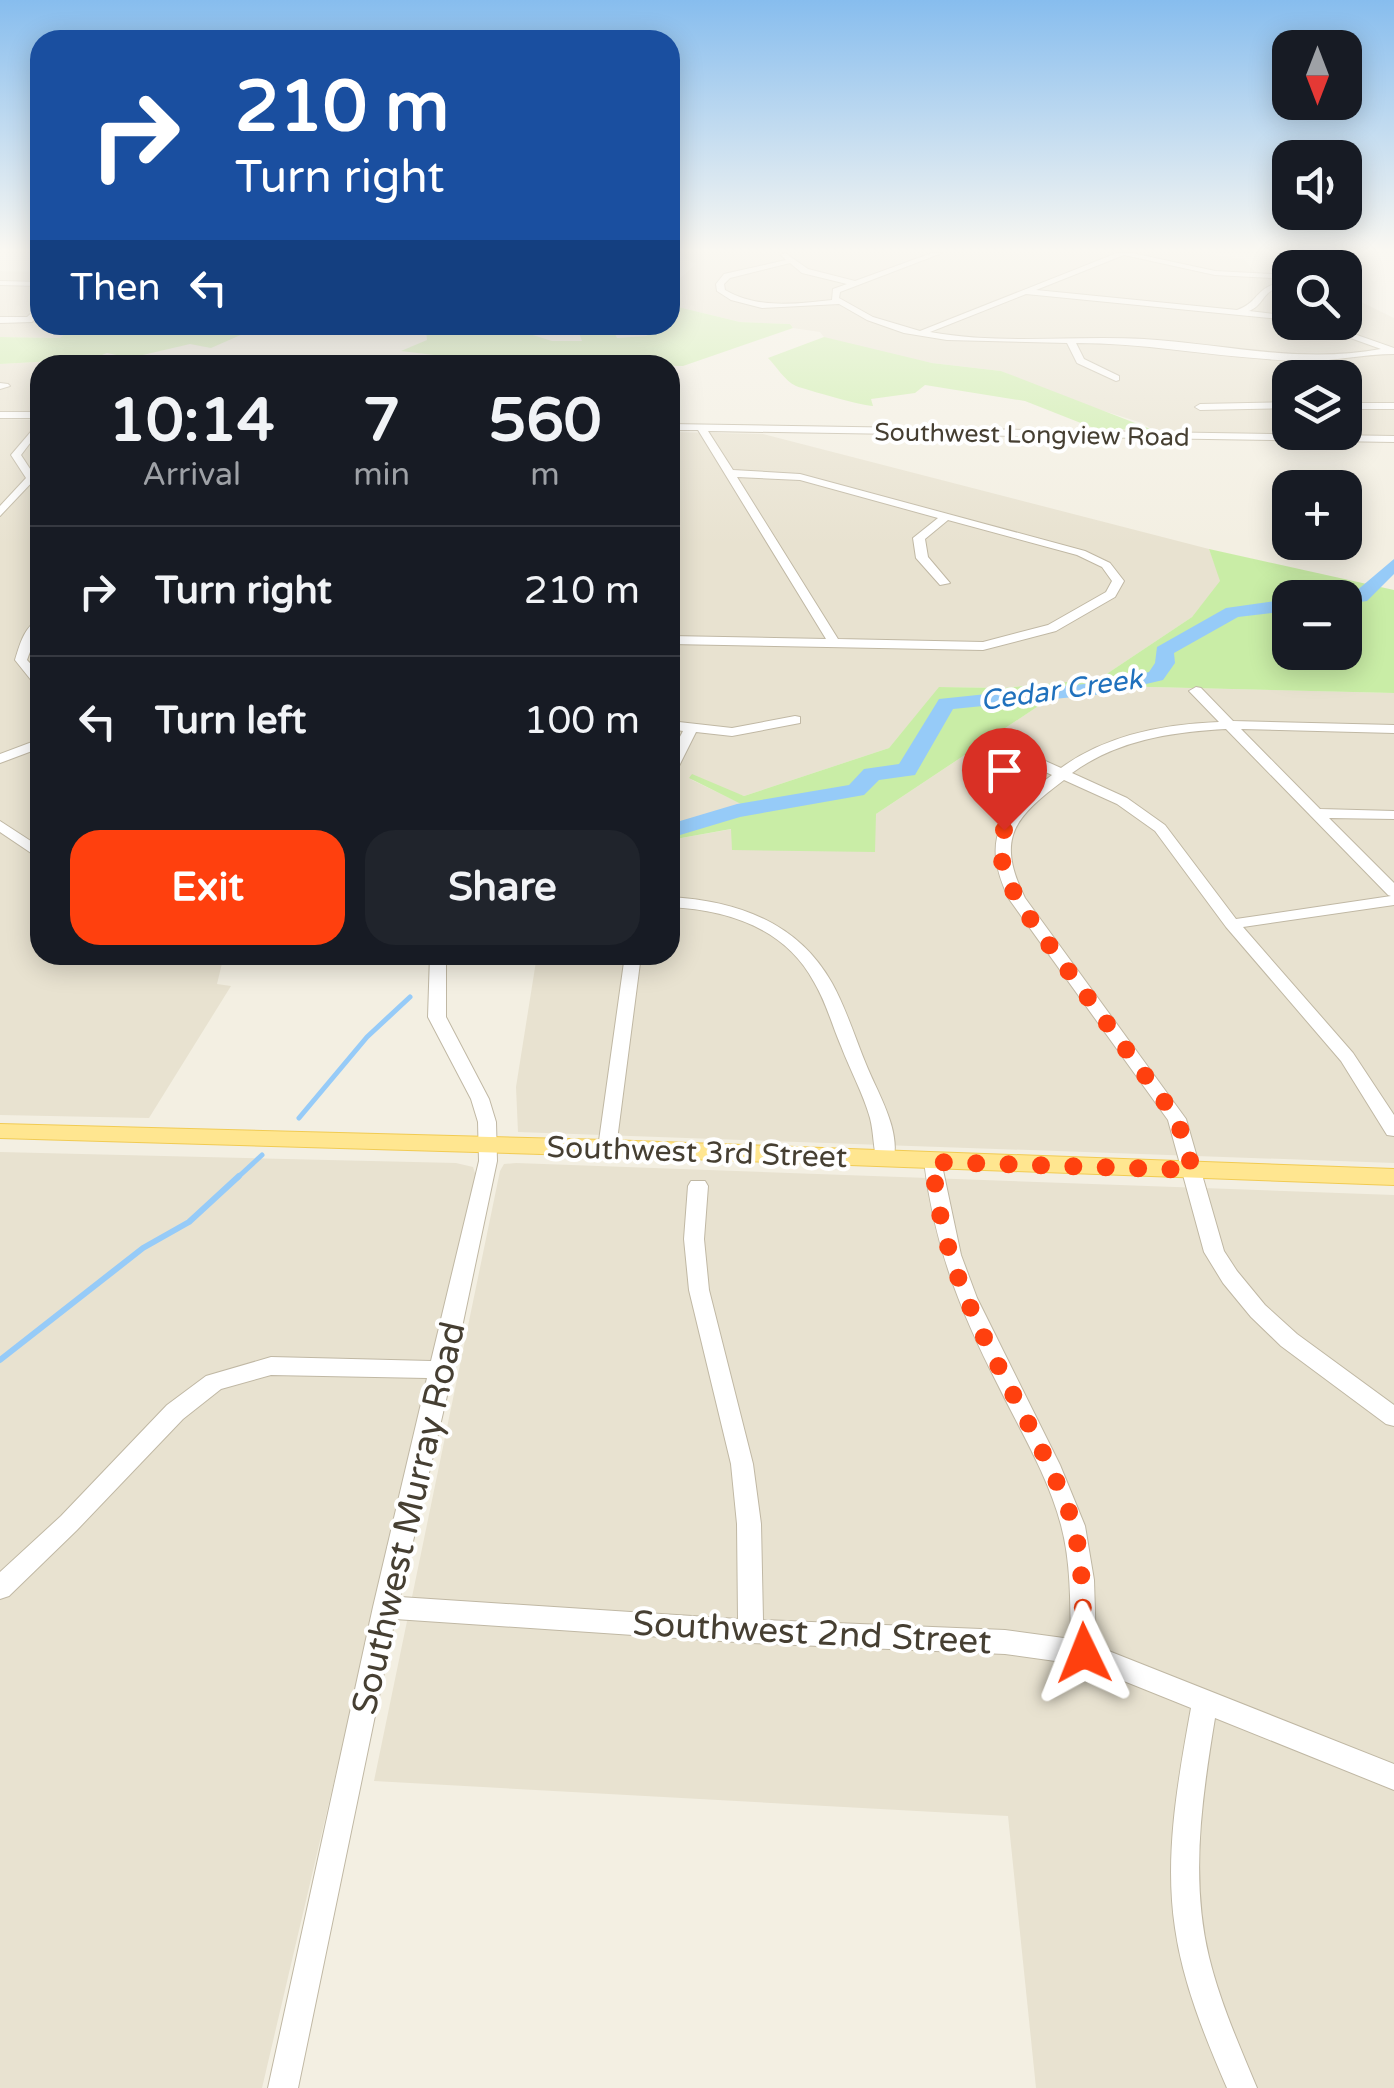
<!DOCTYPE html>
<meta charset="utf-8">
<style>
:root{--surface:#171b24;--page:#20242c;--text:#f1f3f6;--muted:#9ea1a6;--line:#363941;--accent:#ff400e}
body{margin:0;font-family:"Varela Round",sans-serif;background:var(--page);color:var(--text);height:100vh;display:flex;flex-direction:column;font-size:38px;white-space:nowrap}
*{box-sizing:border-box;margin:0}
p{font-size:32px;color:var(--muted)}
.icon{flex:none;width:55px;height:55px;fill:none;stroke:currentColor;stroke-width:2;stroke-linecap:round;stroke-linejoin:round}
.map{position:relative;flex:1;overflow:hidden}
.details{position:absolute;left:30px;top:355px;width:650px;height:610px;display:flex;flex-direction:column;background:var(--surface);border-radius:30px;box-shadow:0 5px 25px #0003}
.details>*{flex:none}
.guide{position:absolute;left:30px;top:30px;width:650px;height:305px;border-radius:30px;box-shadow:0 5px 25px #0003;background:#1a4fa0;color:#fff;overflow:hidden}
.needle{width:65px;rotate:180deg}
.tools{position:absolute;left:1272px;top:30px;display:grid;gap:20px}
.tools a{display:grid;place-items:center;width:90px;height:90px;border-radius:20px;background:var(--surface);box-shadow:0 5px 25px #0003;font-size:50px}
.pin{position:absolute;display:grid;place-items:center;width:85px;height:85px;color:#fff;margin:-102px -42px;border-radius:50% 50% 50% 0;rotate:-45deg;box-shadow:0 0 10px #0007}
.pin .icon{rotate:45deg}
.me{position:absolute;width:110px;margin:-55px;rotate:358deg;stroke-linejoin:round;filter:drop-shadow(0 0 8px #0008)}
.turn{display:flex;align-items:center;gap:35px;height:210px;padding:0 40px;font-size:45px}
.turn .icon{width:130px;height:130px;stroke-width:2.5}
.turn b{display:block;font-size:70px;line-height:85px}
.then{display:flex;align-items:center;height:95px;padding:0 40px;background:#0003;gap:20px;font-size:38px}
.eta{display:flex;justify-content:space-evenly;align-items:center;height:170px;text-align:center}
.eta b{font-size:60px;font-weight:700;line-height:70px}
.cta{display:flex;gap:20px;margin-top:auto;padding:20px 40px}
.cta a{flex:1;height:115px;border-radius:30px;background:var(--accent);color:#fff;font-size:40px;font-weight:700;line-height:115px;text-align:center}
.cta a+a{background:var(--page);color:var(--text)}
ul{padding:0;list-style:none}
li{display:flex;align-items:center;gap:30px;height:130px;padding:0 40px;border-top:2px solid var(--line)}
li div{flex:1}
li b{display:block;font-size:38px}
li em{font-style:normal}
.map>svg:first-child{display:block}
</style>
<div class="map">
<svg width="1394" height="2088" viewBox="0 0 1394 2088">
<rect width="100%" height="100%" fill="#f3efe2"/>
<path fill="#e8e2d0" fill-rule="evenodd" d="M677 253H1200L1244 259 1256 273 1290 274V322H1345V294L1394 318V437L1158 433 1142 423 1069 400 1001 371 932 363 827 341 820 332 793 328 790 324 740 322 670 305V282L677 281 696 264ZM1290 378H1345V432H1290Z
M0 271 40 272V325H74L61 338 0 337Z
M92 359 86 365H40V412H0V364Z
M0 419 40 420V955H224L217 984 231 986 149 1118 0 1115Z
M670 432 763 434 1209 549 1221 581 1192 617 1099 679 1003 688 940 687 889 748 744 796 690 779 744 805 670 824Z
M1070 685 1394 693V1163L518 1132 516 1087 537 955H670V840L732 829V850L876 814Z
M0 1152 456 1163 473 1167 476 1176 262 2088H0Z
M516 1163 1394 1195V2088H1036L1008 1816 374 1781 500 1171 504 1164Z"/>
<path fill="#c9eda6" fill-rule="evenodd" d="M670 305 740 322 790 324 793 328 683 366 579 365 571 362 559 365H425L440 361 442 356 401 351 427 340 426 331 403 325H501L552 341H582L576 325H611L617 338 646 336 659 329 653 325H670Z
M214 325H286L259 327 211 348 190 344 130 358 107 353 92 359 0 364V337L60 338 69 330H210Z
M824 337 932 363 1001 371 1153 430 1096 429 1025 401 925 385 915 393 871 399 873 406C863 406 807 390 796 386 785 381 776 366 768 358Z
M1209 549 1394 590V693L1070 685 876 814 875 852 732 850 731 829 670 840V824L743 805 689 778 692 774 744 796 889 748 939 687 1003 688 1099 679 1192 617 1220 581ZM1290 598H1345V652H1290Z"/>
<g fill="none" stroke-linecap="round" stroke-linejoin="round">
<path stroke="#96cbf8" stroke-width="5" d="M299 1118 367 1037 410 997
M236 1179 262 1155"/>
<path stroke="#96cbf8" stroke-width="6" d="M0 1360 143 1248 189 1222 239 1176"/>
<path fill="#96cbf8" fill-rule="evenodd" d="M1394 559V574L1367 601 1345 604V598H1336L1355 592Z
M1290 599V611L1238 617 1174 653 1175 663 1163 680 1104 694 953 709 915 775 879 780 864 795 740 817 670 838V824L737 804 849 785 864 769 899 764 939 699 1104 682 1149 672 1155 663 1157 647 1226 608Z"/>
<g stroke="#c0b8a4" stroke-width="2">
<path id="minor" d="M785 253 808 269 855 281 932 253H942L840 292 839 298 873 317 920 331 1117 253H1132L1215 271 1290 275V279L1215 275 1124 255 1036 290 1237 310C1262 301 1253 285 1290 281V285C1259 289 1267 304 1249 311L1290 316V320L1026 294 930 332C1001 345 1073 335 1144 339 1224 344 1300 364 1381 349L1306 322H1320L1394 348V354C1363 354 1332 362 1301 361 1225 359 1152 343 1076 343L1084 359 1119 376V380L1116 381 1077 363 1067 343 947 340 904 333 867 320 839 304 762 308 731 300 717 291 716 284 724 274 786 260 781 255ZM790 263 802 273 847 284 833 289 832 300C795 304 758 309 725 290L724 284 730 278Z
M0 281 40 282V286L0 285Z
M37 308H40V314L32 322 0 323V317H27Z
M0 383 8 384 10 386 0 389Z
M1290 402V408L1200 410 1195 407 1200 404Z
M1345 403H1394V409H1345Z
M0 412H40V418H0Z
M40 421V430L21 455 36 478 0 516V506L26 478 11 455Z
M670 424 1394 436V442L708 431 733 470 800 474 1085 551 1110 563 1124 581 1115 597 1056 631 983 650 670 644V636L826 639 698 430H670ZM737 477 800 480 938 518 913 538 916 558 940 585 950 583 928 557 925 539 948 520 1077 555 1102 567 1112 581 1106 592 1048 625 983 642 838 639Z
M40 618C40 633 32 645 27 660L40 674V686L35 685 15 660C20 644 24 627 40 618Z
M1196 687 1201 688 1233 721 1394 725V733L1241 729 1320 809 1394 811V819L1329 818 1394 883V905L1243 927 1353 1053 1394 1115V1136L1387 1135 1341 1061 1226 927 1155 831 1117 804 1064 780C1015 817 995 837 1025 898L1186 1119 1224 1251 1237 1271 1265 1305 1297 1334 1394 1405V1426L1386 1424 1281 1346 1251 1317 1223 1283 1204 1252 1168 1120 1009 899C979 836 1002 812 1052 775L982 743V737H992L1061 768C1106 735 1164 724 1219 722L1189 691ZM1226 729 1388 895 1391 896 1236 919 1165 825 1127 798 1072 773C1117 740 1172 732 1226 729Z
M795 716 800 717V723L732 736 696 732 677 770 670 774V756L683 731 670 729V721L732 728Z
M40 739V748L0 763V754Z
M0 821 40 847V859L0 832Z
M670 897C737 901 798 922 832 983 847 1010 856 1041 868 1069 879 1095 903 1135 892 1164H878C873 1150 874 1133 870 1118 863 1093 850 1070 841 1046 832 1025 826 1002 814 982 785 928 728 910 670 907Z
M430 955H446V1017L489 1099 496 1122 497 1161 453 1370 400 1597 738 1619 737 1524 731 1464 689 1290 684 1239 688 1186 691 1181H705L708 1186 704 1239 709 1290 753 1464 761 1524 763 1620 1005 1630 1071 1639C1070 1601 1071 1562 1061 1525 1048 1476 1020 1430 998 1385 960 1311 934 1245 924 1161L926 1156H940L961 1255 977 1298 1060 1465 1085 1526 1094 1580 1096 1646 1394 1764V1790L1215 1718C1202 1797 1190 1878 1209 1957 1220 2002 1239 2045 1257 2088H1227C1205 2037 1183 1984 1175 1928 1164 1855 1178 1780 1191 1708L1084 1665 1005 1654 751 1643 395 1619 298 2088H268L373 1607 427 1378 271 1375 221 1389 183 1419 77 1530 9 1596 0 1599V1572L61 1516 167 1405 206 1376 271 1357 431 1361 479 1161 478 1122 471 1099 428 1017Z
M625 955H641L616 1148 614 1153H600L598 1148Z"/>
</g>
<g stroke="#f1cb53" stroke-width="2">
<path id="major" d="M0 1124 607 1140 1394 1169V1185L607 1156 0 1138Z"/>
</g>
<use href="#minor" fill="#fff" fill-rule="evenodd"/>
<use href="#major" fill="#ffe690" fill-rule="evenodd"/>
</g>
<linearGradient id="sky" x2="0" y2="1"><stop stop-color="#87bdee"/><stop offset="0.46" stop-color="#faf8f2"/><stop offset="1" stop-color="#faf8f2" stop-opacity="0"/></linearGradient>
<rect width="1394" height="545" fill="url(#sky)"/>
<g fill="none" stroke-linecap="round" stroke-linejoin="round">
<path stroke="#ff400e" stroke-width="18" stroke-dasharray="0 32.4" d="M1004 830 1000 844 1004 876 1031 920 1177 1119 1193 1170 933 1162C942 1298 1020 1388 1068 1509 1085 1553 1082 1607 1084 1653"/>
</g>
<g text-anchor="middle" stroke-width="8" stroke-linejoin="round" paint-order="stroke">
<g font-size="25" fill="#463f32" stroke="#fff">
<text transform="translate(1032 434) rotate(1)" y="9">Southwest Longview Road</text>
</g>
<g font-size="28" font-style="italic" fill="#2071bd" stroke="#fff">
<text transform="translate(1061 689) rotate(-8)" y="10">Cedar Creek</text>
</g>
<g font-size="30" fill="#463f32" stroke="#fff">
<text transform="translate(697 1152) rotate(2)" y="10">Southwest 3rd Street</text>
</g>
<g font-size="35" fill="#463f32" stroke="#fff">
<text transform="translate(408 1518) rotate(-77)" y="12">Southwest Murray Road</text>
<text transform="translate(812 1632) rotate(3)" y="12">Southwest 2nd Street</text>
</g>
</g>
</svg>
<div class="tools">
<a><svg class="needle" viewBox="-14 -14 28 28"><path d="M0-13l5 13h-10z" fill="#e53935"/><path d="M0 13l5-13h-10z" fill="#9ea1a6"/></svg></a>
<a><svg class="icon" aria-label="sound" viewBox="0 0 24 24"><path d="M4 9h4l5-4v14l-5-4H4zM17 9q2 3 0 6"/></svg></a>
<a><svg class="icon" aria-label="search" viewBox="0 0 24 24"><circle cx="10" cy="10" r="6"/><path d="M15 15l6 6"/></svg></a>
<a><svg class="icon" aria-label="layers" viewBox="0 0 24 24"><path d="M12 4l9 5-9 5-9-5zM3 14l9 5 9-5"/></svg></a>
<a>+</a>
<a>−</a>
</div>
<div class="pin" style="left:1004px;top:830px;background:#d93025"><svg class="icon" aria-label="arrive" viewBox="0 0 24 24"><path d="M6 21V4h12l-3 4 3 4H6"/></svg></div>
<svg class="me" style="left:1084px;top:1653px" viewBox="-20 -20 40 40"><path d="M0-17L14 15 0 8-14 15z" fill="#ff400e" stroke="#fff" stroke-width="4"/></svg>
<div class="guide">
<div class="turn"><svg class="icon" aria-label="right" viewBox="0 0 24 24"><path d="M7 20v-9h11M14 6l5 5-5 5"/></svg><div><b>210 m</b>Turn right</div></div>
<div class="then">Then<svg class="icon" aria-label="left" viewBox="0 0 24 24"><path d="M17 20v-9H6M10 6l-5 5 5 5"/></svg></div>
</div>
<section class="details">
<div class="eta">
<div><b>10:14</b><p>Arrival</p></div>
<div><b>7</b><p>min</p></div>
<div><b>560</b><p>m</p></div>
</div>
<ul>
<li><svg class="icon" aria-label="right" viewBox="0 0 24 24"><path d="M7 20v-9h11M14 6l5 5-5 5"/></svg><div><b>Turn right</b></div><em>210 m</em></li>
<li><svg class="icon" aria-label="left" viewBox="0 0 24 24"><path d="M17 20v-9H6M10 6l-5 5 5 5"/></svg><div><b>Turn left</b></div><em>100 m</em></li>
</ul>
<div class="cta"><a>Exit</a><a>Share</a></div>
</section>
</div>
